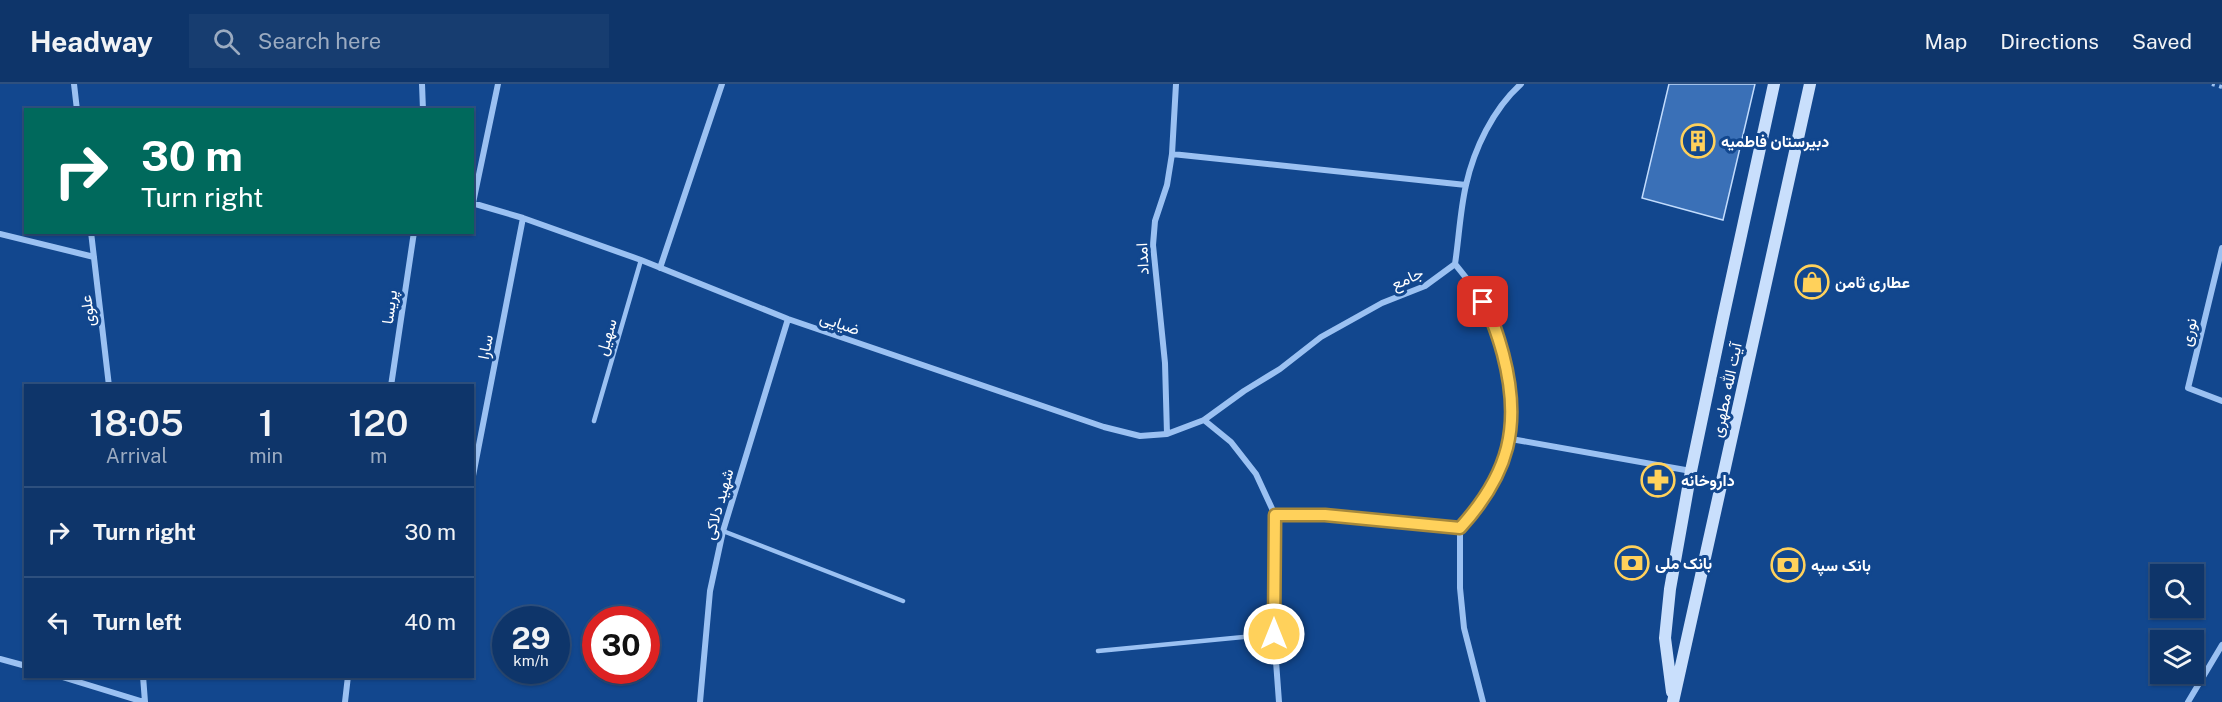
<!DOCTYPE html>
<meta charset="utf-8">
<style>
:root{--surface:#0e356a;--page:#173d70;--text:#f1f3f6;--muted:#9babc1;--line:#2e507e}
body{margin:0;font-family:"Public Sans",Vazirmatn,sans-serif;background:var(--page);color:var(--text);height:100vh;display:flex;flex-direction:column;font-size:22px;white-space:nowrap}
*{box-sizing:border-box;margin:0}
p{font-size:20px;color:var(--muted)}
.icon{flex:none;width:33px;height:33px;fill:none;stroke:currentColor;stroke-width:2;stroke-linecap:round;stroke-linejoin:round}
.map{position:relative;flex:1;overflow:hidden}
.side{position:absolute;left:24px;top:300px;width:450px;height:294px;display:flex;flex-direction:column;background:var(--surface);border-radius:0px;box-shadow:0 2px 4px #0004,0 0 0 2px var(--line)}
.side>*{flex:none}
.hud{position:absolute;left:24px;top:24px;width:450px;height:126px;border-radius:0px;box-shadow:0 2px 4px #0004,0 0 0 2px var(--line);background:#00695c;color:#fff;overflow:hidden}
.buttons{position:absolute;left:2150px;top:480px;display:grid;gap:12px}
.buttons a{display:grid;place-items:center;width:54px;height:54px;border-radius:0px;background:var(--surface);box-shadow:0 2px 4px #0004,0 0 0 2px var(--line);font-size:30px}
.speed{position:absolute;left:492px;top:522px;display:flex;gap:12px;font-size:30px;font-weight:700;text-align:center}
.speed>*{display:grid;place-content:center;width:78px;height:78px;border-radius:50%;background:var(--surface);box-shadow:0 2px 4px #0004,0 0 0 2px var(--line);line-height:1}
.speed small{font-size:15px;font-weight:400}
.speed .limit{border:9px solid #d22;background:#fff;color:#111}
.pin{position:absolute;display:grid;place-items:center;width:51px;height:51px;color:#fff;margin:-26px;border-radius:12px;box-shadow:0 3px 9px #0006}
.me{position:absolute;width:66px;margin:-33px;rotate:0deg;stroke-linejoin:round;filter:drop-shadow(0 0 4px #0008)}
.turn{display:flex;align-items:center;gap:21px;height:126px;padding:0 18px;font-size:27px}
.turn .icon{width:78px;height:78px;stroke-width:2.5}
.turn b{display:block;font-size:42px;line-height:51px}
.eta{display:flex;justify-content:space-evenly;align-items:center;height:102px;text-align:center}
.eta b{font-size:36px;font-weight:600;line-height:42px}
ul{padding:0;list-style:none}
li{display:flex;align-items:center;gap:18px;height:90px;padding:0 18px;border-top:2px solid var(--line)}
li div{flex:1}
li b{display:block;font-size:22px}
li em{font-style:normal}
header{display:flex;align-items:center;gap:36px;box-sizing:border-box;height:84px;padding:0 30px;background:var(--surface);border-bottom:2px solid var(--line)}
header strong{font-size:28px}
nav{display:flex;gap:33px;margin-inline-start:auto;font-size:21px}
.search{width:420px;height:54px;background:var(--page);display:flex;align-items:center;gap:15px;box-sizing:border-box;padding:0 21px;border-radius:0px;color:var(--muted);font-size:22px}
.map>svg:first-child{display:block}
</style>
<header>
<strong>Headway</strong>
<div class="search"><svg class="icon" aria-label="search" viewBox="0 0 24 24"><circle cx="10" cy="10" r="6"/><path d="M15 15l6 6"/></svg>Search here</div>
<nav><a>Map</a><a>Directions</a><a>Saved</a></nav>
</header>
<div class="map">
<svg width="2222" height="618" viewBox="0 0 2222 618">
<rect width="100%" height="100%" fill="#12478e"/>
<path fill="#3a70b7" stroke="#c2dcfd" stroke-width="1.5" d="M1669 0H1755L1723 136 1642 114Z"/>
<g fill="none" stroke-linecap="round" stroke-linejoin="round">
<path stroke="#9bc1f2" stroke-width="4" stroke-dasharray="3 4.5" stroke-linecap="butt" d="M2212 0 2222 3"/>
<path stroke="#9bc1f2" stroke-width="4.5" d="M594 337 641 176
M723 447 903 517
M1098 567 1274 550"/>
<path stroke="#9bc1f2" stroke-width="6" d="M74 0 77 26
M422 0 423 26
M1172 70 1466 101
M472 119 523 134 641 176 788 235 1104 343 1140 352 1167 350 1204 336 1244 307 1280 285 1321 253 1382 219 1425 202 1455 180C1459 154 1460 127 1466 101 1474 65 1493 25 1521 0
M473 119 498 0
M91 148 109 302
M0 150 94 173
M2222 164 2188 304 2222 317
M1455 180C1468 196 1481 212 1490 230 1509 268 1512 314 1511 355L1691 387
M660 184 722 0
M391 302 414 148
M1204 336 1231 358 1256 390 1275 431H1325L1460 444C1484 417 1500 390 1511 355
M1167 350 1165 279 1153 161 1155 137 1167 101 1172 70 1176 0
M472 397 523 134
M1275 431 1274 550 1279 618
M1460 444V504L1464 544 1483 618
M0 575 26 582
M59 592 144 618
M143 592 145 618
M345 618 348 592
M700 618 710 507 723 447 788 235
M2188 618 2222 561"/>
<path stroke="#c9dffc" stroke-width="12" d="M1672 608 1665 554 1670 505 1691 387 1723 234 1774 0
M1673 618 1810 0"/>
</g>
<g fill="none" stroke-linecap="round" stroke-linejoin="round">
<g stroke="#a6883b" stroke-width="15">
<path id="route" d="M1274 550 1275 431H1325L1460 444C1509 390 1522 342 1503 270 1498 252 1493 235 1483 218"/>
</g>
<use href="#route" stroke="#ffd15b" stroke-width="10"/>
</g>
<defs>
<g id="building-ring" transform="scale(1.725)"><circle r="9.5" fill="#12478e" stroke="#ffd15b" stroke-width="1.5"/><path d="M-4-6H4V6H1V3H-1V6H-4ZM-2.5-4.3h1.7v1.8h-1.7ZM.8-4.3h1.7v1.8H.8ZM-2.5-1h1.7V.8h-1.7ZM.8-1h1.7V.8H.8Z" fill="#ffd15b"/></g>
<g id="shop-ring" transform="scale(1.725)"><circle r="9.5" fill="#12478e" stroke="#ffd15b" stroke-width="1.5"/><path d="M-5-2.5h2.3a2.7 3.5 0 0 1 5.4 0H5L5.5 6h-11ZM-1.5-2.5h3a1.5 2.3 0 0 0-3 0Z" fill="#ffd15b"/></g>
<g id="pharmacy-ring" transform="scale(1.725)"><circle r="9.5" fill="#12478e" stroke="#ffd15b" stroke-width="1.5"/><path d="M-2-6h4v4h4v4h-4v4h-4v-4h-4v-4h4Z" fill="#ffd15b"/></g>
<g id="bank-ring" transform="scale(1.725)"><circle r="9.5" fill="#12478e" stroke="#ffd15b" stroke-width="1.5"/><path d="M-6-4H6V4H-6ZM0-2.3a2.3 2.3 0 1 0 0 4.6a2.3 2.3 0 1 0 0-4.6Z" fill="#ffd15b"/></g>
</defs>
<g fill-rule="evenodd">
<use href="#building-ring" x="1698" y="57"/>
<use href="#shop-ring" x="1812" y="198"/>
<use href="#pharmacy-ring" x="1658" y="396"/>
<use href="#bank-ring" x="1632" y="479"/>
<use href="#bank-ring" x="1788" y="481"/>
</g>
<g text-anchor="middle" stroke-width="6" stroke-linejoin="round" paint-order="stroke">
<g font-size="16" font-weight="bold" fill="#fff" stroke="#12478e" text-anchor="start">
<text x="1721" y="63">دبیرستان فاطمیه</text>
<text x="1835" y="204">عطاری ثامن</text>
<text x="1681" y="402">داروخانه</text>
<text x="1655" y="485">بانک ملی</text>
<text x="1811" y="487">بانک سپه</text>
</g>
<g font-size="16" fill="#fff" stroke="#12478e">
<text transform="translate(1142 175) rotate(-93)" y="6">امداد</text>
<text transform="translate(1407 194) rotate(-24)" y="6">جامع</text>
<text transform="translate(389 223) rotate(-82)" y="6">پریسا</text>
<text transform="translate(87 227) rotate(-97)" y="6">علوی</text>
<text transform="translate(840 239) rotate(19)" y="6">ضیایی</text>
<text transform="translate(2188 248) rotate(-77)" y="6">نوری</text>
<text transform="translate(606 253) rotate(-74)" y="6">سهیل</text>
<text transform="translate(485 263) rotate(-79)" y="6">سارا</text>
<text transform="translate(1726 306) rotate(-78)" y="6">آیت الله مطهری</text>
<text transform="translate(718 420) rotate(-74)" y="6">شهید دلاکی</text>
</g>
</g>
</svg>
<div class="buttons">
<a><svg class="icon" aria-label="search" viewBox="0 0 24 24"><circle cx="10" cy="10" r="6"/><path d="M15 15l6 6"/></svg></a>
<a><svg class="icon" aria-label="layers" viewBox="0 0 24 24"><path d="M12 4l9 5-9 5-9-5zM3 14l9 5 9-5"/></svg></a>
</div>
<div class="speed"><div>29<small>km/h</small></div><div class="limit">30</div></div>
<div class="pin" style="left:1483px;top:218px;background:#d93025"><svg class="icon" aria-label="arrive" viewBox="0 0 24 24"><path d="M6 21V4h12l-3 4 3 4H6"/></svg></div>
<svg class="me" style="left:1274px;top:550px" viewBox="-20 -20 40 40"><circle r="17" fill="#ffd15b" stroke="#fff" stroke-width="3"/><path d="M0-11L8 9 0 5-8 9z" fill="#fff"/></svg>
<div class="hud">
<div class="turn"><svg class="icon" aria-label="right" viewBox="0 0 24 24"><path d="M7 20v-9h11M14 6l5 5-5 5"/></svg><div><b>30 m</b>Turn right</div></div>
</div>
<section class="side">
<div class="eta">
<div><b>18:05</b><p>Arrival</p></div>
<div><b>1</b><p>min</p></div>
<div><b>120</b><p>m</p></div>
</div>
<ul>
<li><svg class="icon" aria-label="right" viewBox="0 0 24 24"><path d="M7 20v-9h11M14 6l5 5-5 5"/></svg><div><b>Turn right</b></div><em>30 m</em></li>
<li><svg class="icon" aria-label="left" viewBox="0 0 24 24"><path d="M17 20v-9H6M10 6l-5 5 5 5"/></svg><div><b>Turn left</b></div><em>40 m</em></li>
</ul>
</section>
</div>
